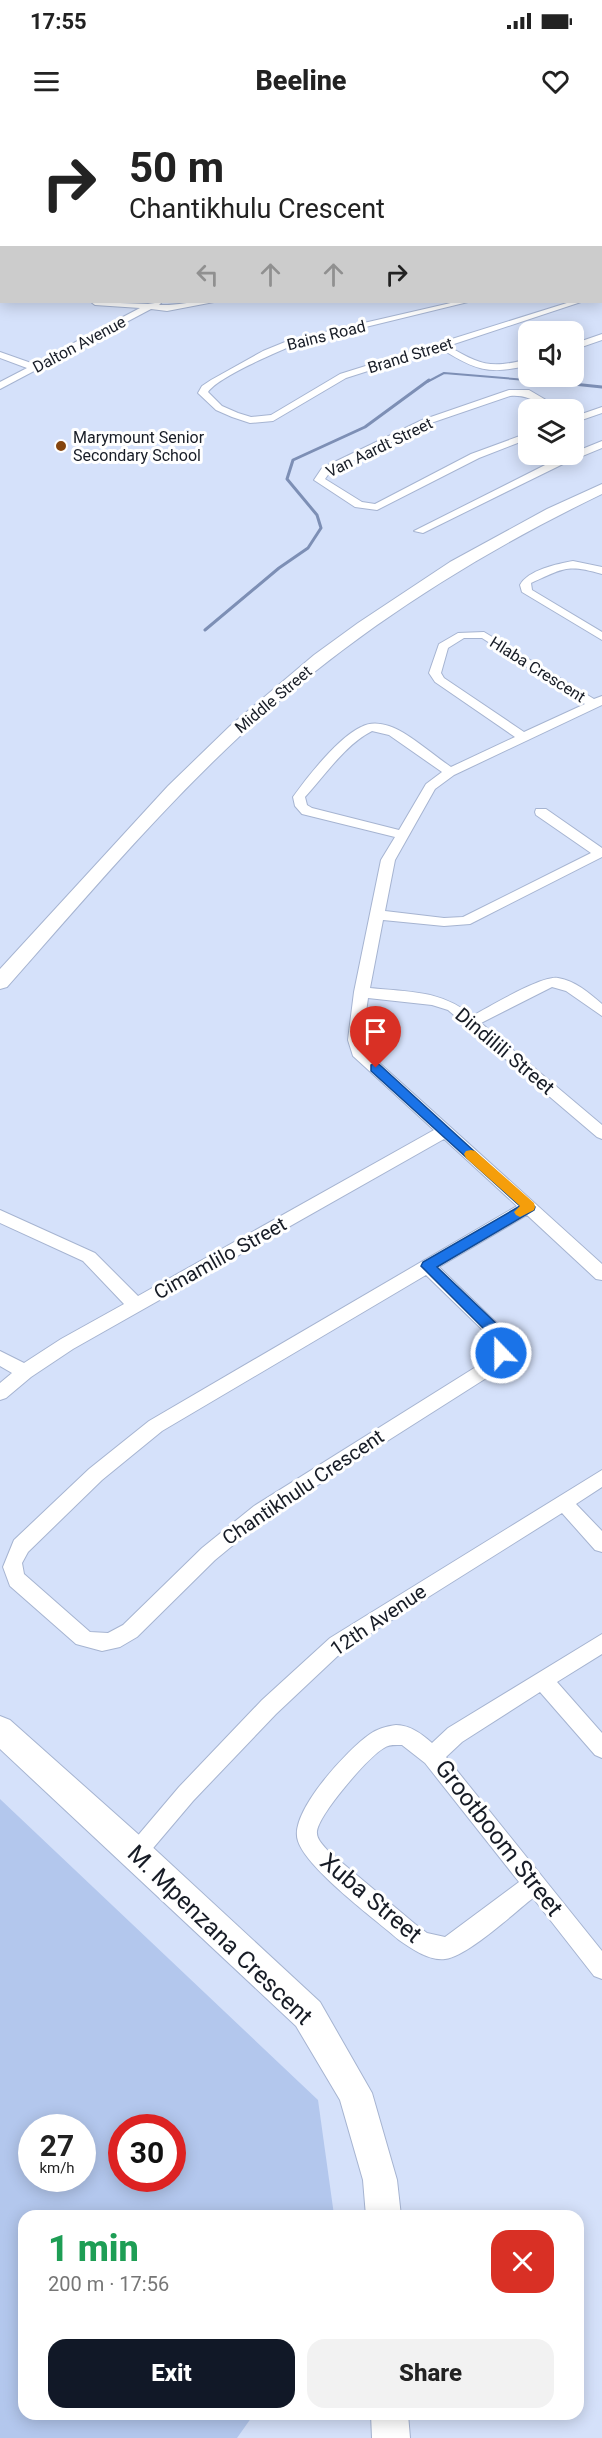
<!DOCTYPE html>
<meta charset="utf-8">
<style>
:root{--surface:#fff;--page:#f2f2f2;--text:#222;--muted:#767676;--accent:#111827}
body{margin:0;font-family:Roboto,sans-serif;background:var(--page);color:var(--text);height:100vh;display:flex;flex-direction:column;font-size:22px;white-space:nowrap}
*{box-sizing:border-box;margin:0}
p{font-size:20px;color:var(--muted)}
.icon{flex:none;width:33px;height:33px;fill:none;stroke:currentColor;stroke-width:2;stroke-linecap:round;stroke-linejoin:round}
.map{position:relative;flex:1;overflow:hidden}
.drawer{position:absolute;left:18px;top:2090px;width:566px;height:210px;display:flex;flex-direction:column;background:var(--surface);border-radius:18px;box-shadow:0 3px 15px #0003}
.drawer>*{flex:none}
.banner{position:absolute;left:0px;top:0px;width:603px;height:183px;box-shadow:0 3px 15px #0003;background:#fff;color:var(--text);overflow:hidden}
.fabs{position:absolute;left:518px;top:201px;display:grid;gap:12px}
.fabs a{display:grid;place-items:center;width:66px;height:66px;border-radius:12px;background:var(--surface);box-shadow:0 3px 15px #0003;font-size:30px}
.speed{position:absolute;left:18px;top:1994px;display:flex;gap:12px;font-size:30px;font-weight:700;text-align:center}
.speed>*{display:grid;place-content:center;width:78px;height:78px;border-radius:50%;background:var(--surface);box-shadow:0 3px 15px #0003;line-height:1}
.speed small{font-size:15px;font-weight:400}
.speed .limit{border:9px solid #d22;background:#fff;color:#111}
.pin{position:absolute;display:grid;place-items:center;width:51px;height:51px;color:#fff;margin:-62px -26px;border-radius:50% 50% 50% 0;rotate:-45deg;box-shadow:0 0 6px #0007}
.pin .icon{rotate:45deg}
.me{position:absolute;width:66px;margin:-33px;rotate:338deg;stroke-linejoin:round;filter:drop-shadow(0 0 4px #0008)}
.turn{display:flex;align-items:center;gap:21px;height:126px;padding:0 30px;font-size:27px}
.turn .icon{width:78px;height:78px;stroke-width:2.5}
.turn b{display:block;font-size:42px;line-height:51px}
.lanes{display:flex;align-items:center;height:57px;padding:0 30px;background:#0003;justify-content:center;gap:30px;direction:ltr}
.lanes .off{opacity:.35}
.round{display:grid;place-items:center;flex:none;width:63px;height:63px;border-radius:18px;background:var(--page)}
.overview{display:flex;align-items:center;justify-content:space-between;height:102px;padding:0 30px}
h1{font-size:36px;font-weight:800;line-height:45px;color:#1e9e55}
.cta{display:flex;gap:12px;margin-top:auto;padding:12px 30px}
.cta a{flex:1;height:69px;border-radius:18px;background:var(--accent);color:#fff;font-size:24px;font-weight:800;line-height:69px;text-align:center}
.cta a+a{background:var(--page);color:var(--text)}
.status{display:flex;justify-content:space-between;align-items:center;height:42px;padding:0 30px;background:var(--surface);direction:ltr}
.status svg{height:16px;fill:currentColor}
header{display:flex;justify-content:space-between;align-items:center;height:78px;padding:0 30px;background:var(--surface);font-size:27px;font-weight:800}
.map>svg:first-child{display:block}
</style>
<div class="status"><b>17:55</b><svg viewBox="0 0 49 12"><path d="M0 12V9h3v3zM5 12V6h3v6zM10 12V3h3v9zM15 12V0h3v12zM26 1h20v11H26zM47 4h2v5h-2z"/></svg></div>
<header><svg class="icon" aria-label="menu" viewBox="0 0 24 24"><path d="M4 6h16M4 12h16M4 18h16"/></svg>Beeline<svg class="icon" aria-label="heart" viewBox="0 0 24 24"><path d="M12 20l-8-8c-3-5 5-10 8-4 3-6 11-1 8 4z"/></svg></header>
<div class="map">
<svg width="602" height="2318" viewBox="0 0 602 2318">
<rect width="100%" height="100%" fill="#d5e1fa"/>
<path fill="#b3c7ed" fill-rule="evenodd" d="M0 1679 318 1980 334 2095 24 2096V2294H254L237 2318H0ZM32 2007H82V2058H32ZM122 2007H172V2058H122Z"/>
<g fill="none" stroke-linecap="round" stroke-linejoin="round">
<path stroke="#7d8fb5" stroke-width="2" d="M427 262 444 253 550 262"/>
<path stroke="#7d8fb5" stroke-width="3" d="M535 260 602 267
M205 510 279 448 308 428 321 408 317 395 287 359 293 340 365 307 429 260"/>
<g stroke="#a6b4d1" stroke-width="2">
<path id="minor" d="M170 0H181L168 2Z
M373 0H382L383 2H374Z
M521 0H532L519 2Z
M563 0H572L573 2H564Z
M0 47H2V52H0Z
M0 98H2L0 103Z
M0 136H2V142H0Z
M0 157H2L0 163Z
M91 182 148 184 162 182 159 185C178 186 196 180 214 182L167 191 151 189 0 269V262L27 248 0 238V232L34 244 140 188 95 185Z
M455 182H468L296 224C277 232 218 257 208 272L222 286 238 293 251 297 271 295 340 254 570 182H581L448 226C480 245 491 249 528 239V245C489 256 473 249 440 228L346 258 273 301 250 303 232 297 216 290 198 273 202 266 211 260 263 231 290 220Z
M602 214V220L573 230V224Z
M509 270H529L563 290C540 290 535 274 510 276L428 304 330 352 325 359 362 382 375 384 471 334 528 313V319L479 338 377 390 355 387 314 360 322 348 422 300Z
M602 287V293L573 303V297Z
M602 321V328L563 344 423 413 414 411 555 340Z
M573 441 602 447V454C567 444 564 448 531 463L532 470 602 512V520L522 472 520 465C528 450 557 444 573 441Z
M484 512 594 579 602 576V585L454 655 435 669 395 740 385 791 444 798 463 797 591 733 536 695 535 692 536 689H546L602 728V737L470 804 444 806 383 800 370 868C408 872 442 870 472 896 489 887 542 855 558 858 576 861 589 873 602 884V896L566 871 552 867 481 903 602 1005V1019L597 1017 448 890 432 885 368 878 362 920 365 930 602 1144V1160L596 1159 527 1095 439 1147 507 1213C514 1227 507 1238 499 1250L266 1398 215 1440 137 1517 120 1527 102 1531 76 1524 10 1466 3 1447 14 1420 89 1349 149 1301 517 1086 444 1019 73 1229 31 1257 6 1278 0 1280V1263L12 1253 0 1246V1231L24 1243 61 1219 124 1184 83 1141 0 1103V1090L95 1133 138 1176 434 1010 353 936 348 920 354 872 381 740 395 717 302 694 295 686 293 677C308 656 338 618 361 607 370 602 380 603 389 606 408 612 433 635 451 647L515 617 435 562 429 553 439 524 458 513ZM464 518H482L585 584 524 612 444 558 441 553 448 528ZM372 611 389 615 442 652 426 664 399 710 312 688 307 685 305 677C325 655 346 624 372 611ZM426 1155 493 1220 492 1232 487 1240 254 1386 202 1428 123 1505 108 1513 90 1512 24 1454 22 1443 28 1432 102 1360 162 1311Z
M602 1350V1367L576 1384 602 1411V1432L595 1430 562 1393 344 1530 276 1594 193 1681 143 1740 136 1743 129 1740 125 1733 129 1726 179 1667 262 1580 330 1518Z
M602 1514V1534L557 1562 602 1613V1638L595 1635 540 1572 462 1622 446 1637 602 1831V1859L594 1856 533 1778C514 1793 468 1836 445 1839 429 1841 412 1829 399 1820 375 1799 307 1749 298 1721 288 1693 348 1629 370 1614 377 1609 387 1606 396 1605 410 1605 422 1614 432 1623L448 1608ZM402 1625 425 1643 519 1762 445 1817 427 1813 415 1804 328 1731C323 1725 316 1719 317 1711 320 1693 368 1637 384 1628 389 1624 396 1625 402 1625Z"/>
</g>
<g stroke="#a6b4d1" stroke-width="2">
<path id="secondary" d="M602 364V374C471 437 349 515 242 614 157 693 83 781 7 867L0 869V849L168 666 230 606 314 535 358 503 450 442 547 389Z
M0 1596 10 1600 147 1722 320 1882 372 1973 397 2060 401 2096H366L363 2060 340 1980 296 1906 0 1629Z
M371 2294H408L410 2318H372Z"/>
</g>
<use href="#minor" fill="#fff" fill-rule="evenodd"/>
<use href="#secondary" fill="#fff" fill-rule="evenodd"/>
</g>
<path fill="#1a73e8" stroke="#114b97" stroke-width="1.5" d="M376 943 380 945 535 1087 534 1090 437 1147 502 1209 509 1221 506 1237H496L492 1217 421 1146 423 1142 520 1086 371 951V945Z"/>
<path fill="#f59e0b" d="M471 1030 475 1031 534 1083 535 1087 534 1090 520 1097 516 1095 514 1092 520 1086 466 1038 464 1034 466 1031Z"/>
<circle fill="#85450e" stroke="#fff" stroke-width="2" cx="61" cy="326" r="6"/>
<g text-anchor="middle" stroke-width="6" stroke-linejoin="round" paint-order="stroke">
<g font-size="16" fill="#171c26" stroke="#fff">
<text transform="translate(326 215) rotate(-14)" y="6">Bains Road</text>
<text transform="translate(79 224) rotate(-28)" y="6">Dalton Avenue</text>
<text transform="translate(410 235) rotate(-17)" y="6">Brand Street</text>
<text transform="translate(379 327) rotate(-26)" y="6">Van Aardt Street</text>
<text transform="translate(538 549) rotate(32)" y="6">Hlaba Crescent</text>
<text transform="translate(273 579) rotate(-40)" y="6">Middle Street</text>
</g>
<g font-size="16" fill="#171c26" stroke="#fff" text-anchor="start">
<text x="73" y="323">Marymount Senior<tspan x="73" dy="18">Secondary School</tspan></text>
</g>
<g font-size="20" fill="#171c26" stroke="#fff">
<text transform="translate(505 931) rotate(40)" y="7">Dindilili Street</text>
<text transform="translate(220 1138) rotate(-29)" y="7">Cimamlilo Street</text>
<text transform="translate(303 1367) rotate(-34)" y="7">Chantikhulu Crescent</text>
<text transform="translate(378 1500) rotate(-34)" y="7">12th Avenue</text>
</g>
<g font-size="24" fill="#171c26" stroke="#fff">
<text transform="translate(499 1718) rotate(52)" y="8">Grootboom Street</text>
<text transform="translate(371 1778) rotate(40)" y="8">Xuba Street</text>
<text transform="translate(220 1815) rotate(44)" y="8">M. Mpenzana Crescent</text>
</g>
</g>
</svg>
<div class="fabs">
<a><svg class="icon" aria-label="sound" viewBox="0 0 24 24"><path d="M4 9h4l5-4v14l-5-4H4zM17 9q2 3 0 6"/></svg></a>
<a><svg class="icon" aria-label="layers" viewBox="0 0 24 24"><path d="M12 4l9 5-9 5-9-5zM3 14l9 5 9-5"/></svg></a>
</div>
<div class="speed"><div>27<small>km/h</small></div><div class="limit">30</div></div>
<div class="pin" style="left:376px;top:948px;background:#d93025"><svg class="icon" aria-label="arrive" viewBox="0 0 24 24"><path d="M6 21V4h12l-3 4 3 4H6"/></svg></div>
<svg class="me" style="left:501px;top:1233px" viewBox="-20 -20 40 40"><circle r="17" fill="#1a73e8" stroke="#fff" stroke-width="3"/><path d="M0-11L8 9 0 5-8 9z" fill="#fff"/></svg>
<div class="banner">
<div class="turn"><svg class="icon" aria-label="right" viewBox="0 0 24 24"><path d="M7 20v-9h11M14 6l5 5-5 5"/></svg><div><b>50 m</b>Chantikhulu Crescent</div></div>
<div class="lanes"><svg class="icon off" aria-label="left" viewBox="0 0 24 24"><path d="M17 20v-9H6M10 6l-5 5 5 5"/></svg><svg class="icon off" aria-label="ahead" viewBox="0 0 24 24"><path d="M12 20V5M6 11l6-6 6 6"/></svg><svg class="icon off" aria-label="ahead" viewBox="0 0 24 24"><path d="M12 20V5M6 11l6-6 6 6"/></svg><svg class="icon" aria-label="right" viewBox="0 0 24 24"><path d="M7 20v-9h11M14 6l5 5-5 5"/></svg></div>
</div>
<section class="drawer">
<div class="overview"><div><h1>1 min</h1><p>200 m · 17:56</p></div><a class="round" style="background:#d93025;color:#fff"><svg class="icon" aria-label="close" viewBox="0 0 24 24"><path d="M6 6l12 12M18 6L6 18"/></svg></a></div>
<div class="cta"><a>Exit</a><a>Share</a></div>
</section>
</div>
